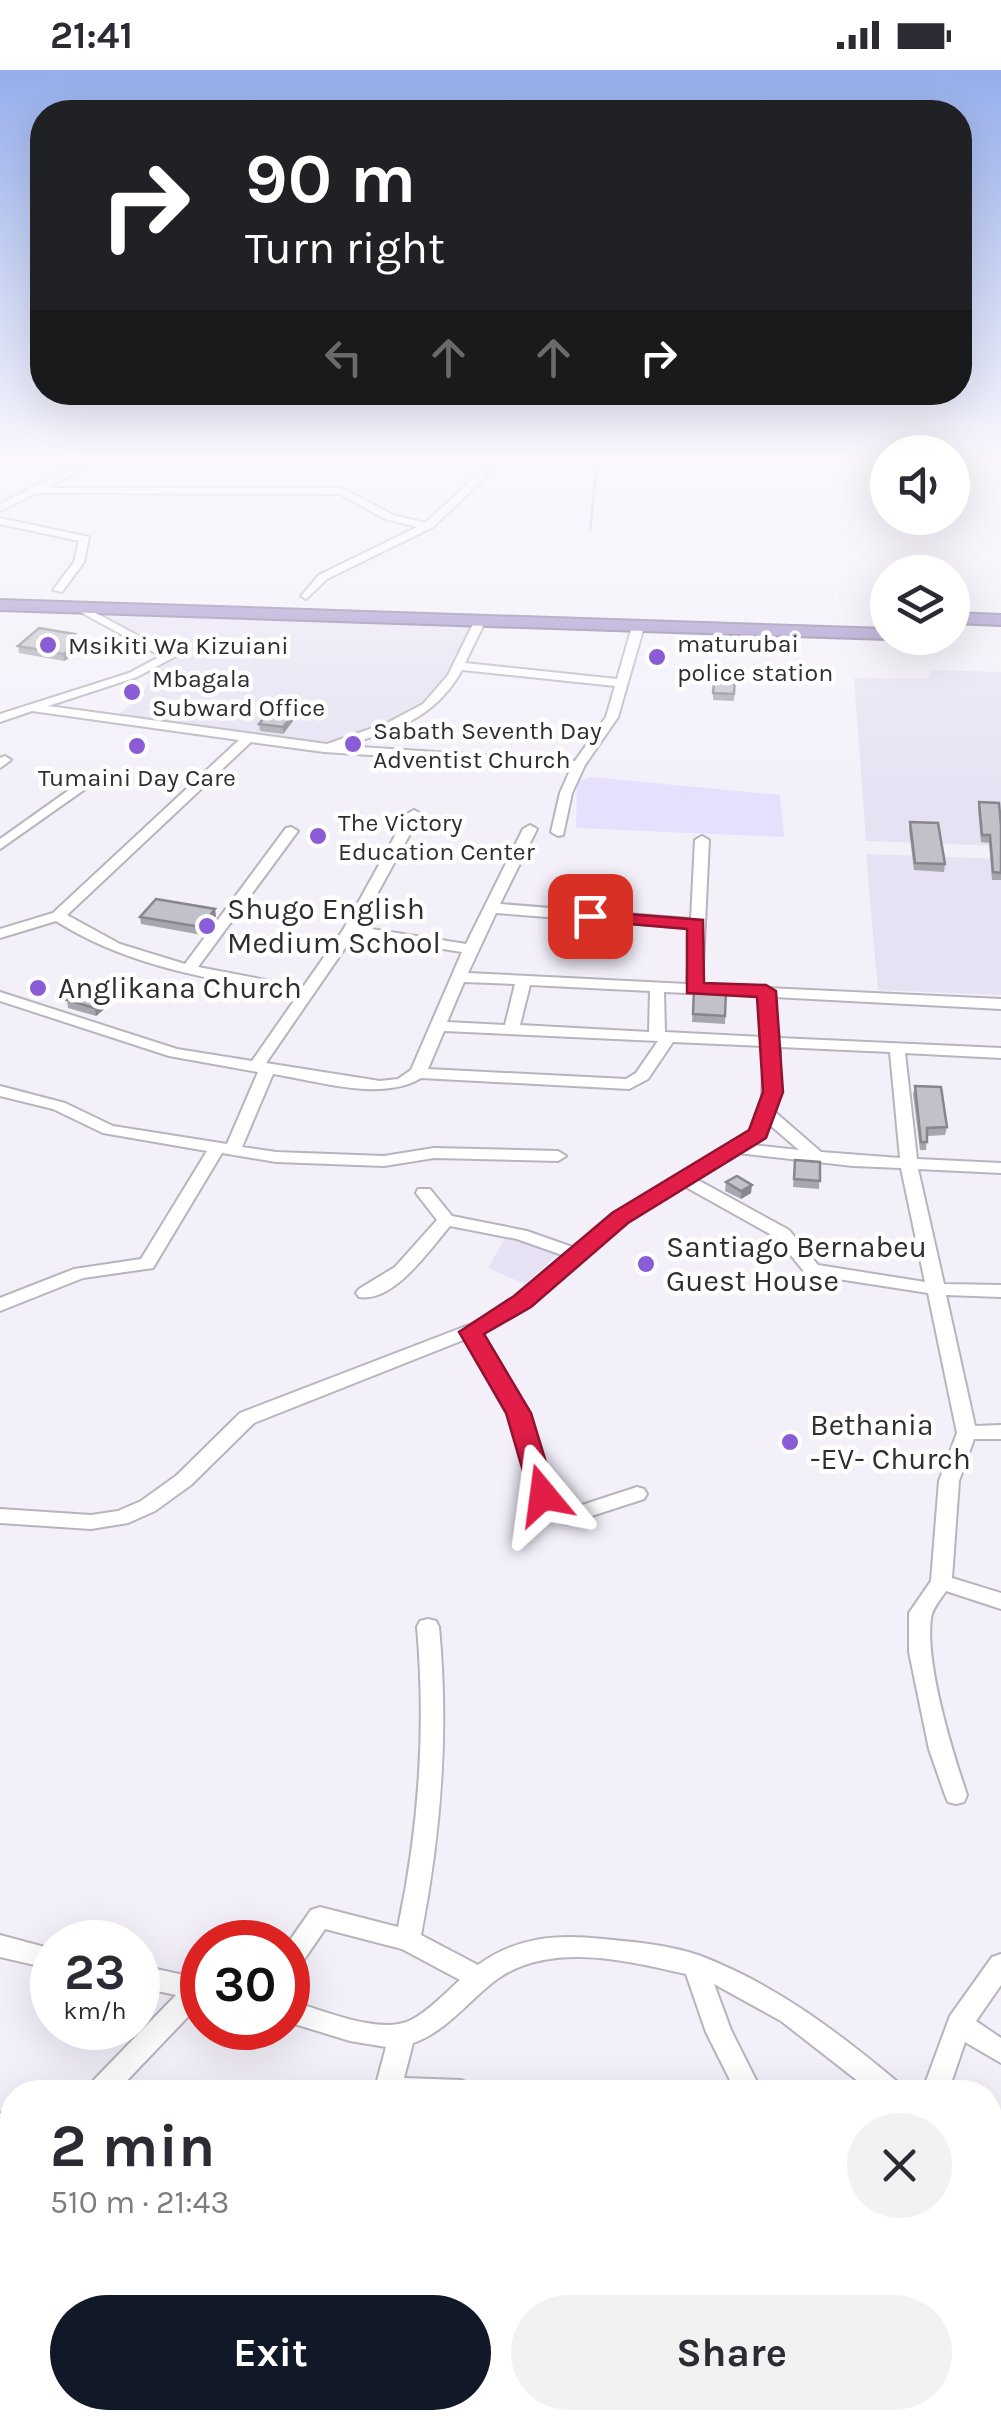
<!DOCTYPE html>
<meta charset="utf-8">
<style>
:root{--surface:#fff;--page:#f2f2f3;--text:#2b2b33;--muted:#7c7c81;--accent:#111827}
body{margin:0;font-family:Karla,sans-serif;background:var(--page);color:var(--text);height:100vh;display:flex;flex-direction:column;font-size:38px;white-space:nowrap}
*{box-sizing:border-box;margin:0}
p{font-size:32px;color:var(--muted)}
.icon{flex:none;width:55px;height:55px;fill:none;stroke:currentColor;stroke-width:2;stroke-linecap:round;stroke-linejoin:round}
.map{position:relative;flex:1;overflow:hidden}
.panel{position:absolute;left:0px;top:2010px;width:1002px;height:350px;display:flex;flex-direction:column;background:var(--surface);border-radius:40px 40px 0 0;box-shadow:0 10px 40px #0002}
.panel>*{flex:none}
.top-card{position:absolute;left:30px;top:30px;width:942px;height:305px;border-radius:40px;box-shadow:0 10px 40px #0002;background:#202124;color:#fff;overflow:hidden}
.controls{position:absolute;left:870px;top:365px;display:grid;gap:20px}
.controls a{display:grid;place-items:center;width:100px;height:100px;border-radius:50%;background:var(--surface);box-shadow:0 10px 40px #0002;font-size:50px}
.speed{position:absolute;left:30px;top:1850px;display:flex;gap:20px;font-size:50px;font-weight:700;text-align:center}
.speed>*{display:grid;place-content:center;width:130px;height:130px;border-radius:50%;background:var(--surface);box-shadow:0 10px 40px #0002;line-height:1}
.speed small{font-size:25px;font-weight:400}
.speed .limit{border:15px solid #d22;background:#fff;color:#111}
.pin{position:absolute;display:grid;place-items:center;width:85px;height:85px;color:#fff;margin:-42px;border-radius:20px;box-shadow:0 5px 15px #0006}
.me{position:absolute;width:110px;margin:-55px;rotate:344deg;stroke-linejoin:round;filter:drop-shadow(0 0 8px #0008)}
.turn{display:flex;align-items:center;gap:35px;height:210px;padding:0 50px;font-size:45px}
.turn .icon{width:130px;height:130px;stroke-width:2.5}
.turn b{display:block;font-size:70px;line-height:85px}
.lanes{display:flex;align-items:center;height:95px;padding:0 50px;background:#0003;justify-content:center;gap:50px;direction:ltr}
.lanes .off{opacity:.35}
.round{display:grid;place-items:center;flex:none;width:105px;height:105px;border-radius:52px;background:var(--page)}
.headline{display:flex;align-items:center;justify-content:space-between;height:170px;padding:0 50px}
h1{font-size:60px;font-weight:700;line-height:75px}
.action{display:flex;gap:20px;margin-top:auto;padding:20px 50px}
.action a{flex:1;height:115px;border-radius:60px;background:var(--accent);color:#fff;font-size:40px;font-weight:700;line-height:115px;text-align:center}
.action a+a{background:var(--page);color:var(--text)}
.status{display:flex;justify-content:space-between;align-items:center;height:70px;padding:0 50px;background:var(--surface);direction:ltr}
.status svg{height:28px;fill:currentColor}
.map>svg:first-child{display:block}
</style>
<div class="status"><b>21:41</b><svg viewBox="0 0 49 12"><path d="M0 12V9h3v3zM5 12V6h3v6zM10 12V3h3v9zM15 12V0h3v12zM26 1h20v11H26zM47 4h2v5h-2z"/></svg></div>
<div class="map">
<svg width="1001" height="2360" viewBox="0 0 1001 2360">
<rect width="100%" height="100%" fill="#f3f0fa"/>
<path fill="#e6e2f3" d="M77 541 476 555 450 606 422 644 335 670 308 672 114 648 141 626 150 610 149 600 175 582Z
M930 600 1001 602V776L866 771 854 608H930Z
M866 784 1001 789V925L878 920Z
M506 1167 561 1181 525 1214 488 1198Z"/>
<path fill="#e7dffe" d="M591 707 780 725 784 767 576 758 577 712Z"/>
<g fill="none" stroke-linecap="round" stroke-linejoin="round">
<path stroke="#bba4f1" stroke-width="2.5" d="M0 440 43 420
M590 460 597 392"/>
<g stroke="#b7b4bd" stroke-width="4">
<path id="minor" d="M83 392H95L47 418H342L393 445 425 453 492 392H502L433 457 327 509 306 529 301 526 319 505 417 457 385 449 340 424 36 423 0 441V434Z
M0 448 89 467 84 492 62 522 53 520 74 492 79 471 0 454Z
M77 533 176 586 137 607 48 636 327 674 387 653 423 634 448 605 477 546 487 548 465 593 617 609 631 560 637 557 643 560 618 647 585 695 572 723 563 765 558 766 551 762 560 723 571 698 324 682 251 672 67 845 120 874 185 894 286 758 291 757 298 761 198 897 303 917 343 860 407 744 414 740 421 744 359 857 466 874 523 759 530 755 537 759 500 834 691 849 695 770 702 766 709 770 702 915 1001 929V939L774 927 779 968 1001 978V988L905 983 917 1089 1001 1093V1103L918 1099 944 1214 1001 1215V1227L946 1225 975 1356 1001 1355V1369H974L959 1411 952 1508 1001 1523V1539L946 1521C940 1530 932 1539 931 1548 925 1595 952 1680 967 1725L964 1732 956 1734 948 1732 945 1725 929 1679 909 1582V1543L931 1511 939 1411 957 1363 928 1223 806 1204 777 1168 684 1116 626 1152 529 1236 481 1263 529 1343 558 1437 567 1440 637 1417 644 1419 647 1424 644 1429 567 1454 542 1447 509 1343 466 1269 254 1353 191 1415 155 1441 128 1453 91 1459 0 1453V1439L91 1445 118 1441 141 1431 177 1405 240 1343 474 1253 517 1228 565 1186 517 1169 450 1156C430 1179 394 1233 359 1227L356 1223 359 1219 395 1197 437 1150 416 1123 418 1119H430L452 1146 527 1161 575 1178 614 1144 752 1060 762 1028 764 976 673 972 648 1009 629 1019 421 1008C382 1032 317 1011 273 1004L242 1077 276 1082 384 1086 434 1078 558 1081 566 1086 558 1091 434 1088 384 1096 276 1092 222 1083 153 1198 83 1208 0 1241V1228L74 1199 141 1189 207 1081 103 1063 53 1039 0 1026V1016L65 1033 113 1056 227 1074 258 1002 169 986 0 931V922L177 979 252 991 298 925C214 909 130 898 56 851L0 868V859L53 843 239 670 32 641 0 652V644L129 603 161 586 73 538 71 536ZM462 600 615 616 606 647 575 691 344 676C395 659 434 650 462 600ZM496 843 690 858 687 914 468 903ZM354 865 462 882 411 1000 398 1009 380 1011 266 993ZM464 912 515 914 505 955 447 952ZM530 915 650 921 649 962 520 955ZM664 922 759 926 763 967 665 962ZM444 961 658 971 636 1003 626 1009 428 999ZM780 977 890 982 900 1088 821 1082 775 1042 780 1011ZM770 1055 799 1080 752 1075 765 1066ZM738 1083 853 1096 901 1098 925 1212 818 1195 789 1160 696 1109Z
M5 686 11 690 0 698V688Z
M93 703 98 704V710L0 779V769Z
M428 1549 436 1551 439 1557C449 1661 441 1763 421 1865L478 1895C516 1867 557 1864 603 1869 634 1872 671 1875 701 1886 776 1915 838 1962 900 2014L904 2022H872L781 1951 714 1914 731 1960 762 2022H736L706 1962 686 1904C625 1890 545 1870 492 1913 466 1934 445 1962 413 1973L404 2008 461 2010 470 2014 474 2022H374L386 1977 350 1971 288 1952V1930C320 1939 380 1966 411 1950 429 1941 445 1923 460 1910L402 1879 325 1859 297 1900 288 1903V1873L311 1840 320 1837 398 1857C419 1758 426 1658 417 1557L420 1551Z
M0 1865 52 1879V1899L0 1887Z
M1001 1884V1915L976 1951 1001 1968V1993L965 1972 948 2022H922L950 1946 992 1887Z
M138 1895 202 1909V1932L116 2022H86L90 2014 176 1925 138 1917Z
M0 2043 12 2048V2072L0 2068Z
M12 2098V2130L0 2137V2105Z
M990 2213 1001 2220V2266L990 2260Z
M157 2348H188L182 2360H151Z
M410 2348H442L448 2360H416Z
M680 2348H709L708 2360H678Z
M871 2348H900L904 2360H874Z"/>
</g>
<g stroke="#71658f" stroke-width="4">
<path id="highway" d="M0 530 888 559V568H894L888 569 0 540Z
M952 543 1001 545V555L952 553Z"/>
</g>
<use href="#minor" fill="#fff" fill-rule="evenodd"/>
<use href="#highway" fill="#9582c1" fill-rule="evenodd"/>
</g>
<path fill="#a7a5ad" d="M74 564 75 569 86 578 64 591 19 583 18 576Z
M735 605 734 631 713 630V623Z
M293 651 283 664 260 661 259 654Z
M979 732 1001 756V810H992L989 773 981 772 978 739Z
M910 752 945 794 944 802 914 800 909 760Z
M216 846 202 865 141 854 140 847Z
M694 919 726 920 725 954 692 952Z
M108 927 109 935 96 946 68 938 67 930Z
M915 1016 947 1057 945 1065 927 1066 926 1080H920L913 1024Z
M795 1090 820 1092 819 1119 793 1117Z
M726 1112 751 1123 741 1129 725 1121Z"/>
<path fill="#88868d" d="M85 571 86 578 64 591 63 584Z
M293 644V651L283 664V657Z
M215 839 216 846 202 865 201 857Z
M108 927 109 935 96 946 95 938Z
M752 1115 751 1123 741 1129V1121Z"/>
<path fill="#c2c0c9" stroke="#88868d" stroke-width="2.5" d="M39 558 74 564 69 567 85 571 63 584 18 576Z
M715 604 735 605 734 624 713 623Z
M269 641 293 644 283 657 259 654Z
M979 732 999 733 1001 756V803L993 802 990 765H982Z
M910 752 938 753 945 794 915 793Z
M156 829 215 839 201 857 140 847Z
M81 919 108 927 95 938 67 930Z
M694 919 726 920 725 946 693 944Z
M915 1016 941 1017 947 1057 927 1058V1072H921Z
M795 1090 820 1092V1111L794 1109Z
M737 1106 752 1115 741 1121 726 1112Z"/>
<linearGradient id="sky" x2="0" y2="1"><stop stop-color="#96aeec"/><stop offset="0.54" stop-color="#faf8fd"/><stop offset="1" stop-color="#faf8fd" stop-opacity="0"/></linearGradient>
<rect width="1001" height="722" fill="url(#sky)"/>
<path fill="#e11d48" stroke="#92132f" stroke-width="2.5" d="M590 841 703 850 704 913 766 915 776 921 783 1022 766 1068 628 1153 531 1237 484 1264 531 1343 556 1425 543 1434 530 1425 506 1343 459 1262 514 1226 612 1143 749 1060 763 1022 757 927 687 923V859L584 850 581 846Z"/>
<g fill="#8a5dd7" stroke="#fff" stroke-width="4">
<circle cx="48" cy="575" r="10"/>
<circle cx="657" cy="587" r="10"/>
<circle cx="132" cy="622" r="10"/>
<circle cx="353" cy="674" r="10"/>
<circle cx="137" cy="676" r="10"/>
<circle cx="318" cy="766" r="10"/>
<circle cx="207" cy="856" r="10"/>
<circle cx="38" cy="918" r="10"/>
<circle cx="646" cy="1194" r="10"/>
<circle cx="790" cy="1372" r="10"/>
</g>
<g text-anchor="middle" stroke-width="9" stroke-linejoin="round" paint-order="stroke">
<g font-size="25" fill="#2f2e32" stroke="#fff" text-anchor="start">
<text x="677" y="582">maturubai<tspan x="677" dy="29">police station</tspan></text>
<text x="68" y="584">Msikiti Wa Kizuiani</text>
<text x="152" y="617">Mbagala<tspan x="152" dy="29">Subward Office</tspan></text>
<text x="373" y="669">Sabath Seventh Day<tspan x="373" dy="29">Adventist Church</tspan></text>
<text x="137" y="716" text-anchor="middle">Tumaini Day Care</text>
<text x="338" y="761">The Victory<tspan x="338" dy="29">Education Center</tspan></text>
</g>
<g font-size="30" fill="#2f2e32" stroke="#fff" text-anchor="start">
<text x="227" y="849">Shugo English<tspan x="227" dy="34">Medium School</tspan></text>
<text x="58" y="928">Anglikana Church</text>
<text x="666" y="1187">Santiago Bernabeu<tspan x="666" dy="34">Guest House</tspan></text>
<text x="810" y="1365">Bethania<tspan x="810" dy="34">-EV- Church</tspan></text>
</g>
</g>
</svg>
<div class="controls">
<a><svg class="icon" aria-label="sound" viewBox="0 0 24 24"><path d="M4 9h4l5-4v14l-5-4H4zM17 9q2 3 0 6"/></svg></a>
<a><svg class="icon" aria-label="layers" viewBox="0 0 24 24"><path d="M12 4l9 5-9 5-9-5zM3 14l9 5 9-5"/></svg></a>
</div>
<div class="speed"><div>23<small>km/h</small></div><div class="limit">30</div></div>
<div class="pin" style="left:590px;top:846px;background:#d93025"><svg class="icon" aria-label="arrive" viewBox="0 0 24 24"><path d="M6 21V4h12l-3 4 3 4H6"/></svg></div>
<svg class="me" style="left:543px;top:1425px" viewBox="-20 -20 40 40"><path d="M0-17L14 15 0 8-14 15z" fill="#e11d48" stroke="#fff" stroke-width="4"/></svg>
<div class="top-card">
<div class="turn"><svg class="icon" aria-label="right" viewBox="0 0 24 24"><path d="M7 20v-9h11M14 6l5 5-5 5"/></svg><div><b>90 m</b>Turn right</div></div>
<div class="lanes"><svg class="icon off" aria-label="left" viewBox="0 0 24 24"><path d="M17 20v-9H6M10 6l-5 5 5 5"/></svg><svg class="icon off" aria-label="ahead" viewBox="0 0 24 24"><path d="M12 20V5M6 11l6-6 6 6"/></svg><svg class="icon off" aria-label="ahead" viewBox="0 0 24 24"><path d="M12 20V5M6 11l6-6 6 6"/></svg><svg class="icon" aria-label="right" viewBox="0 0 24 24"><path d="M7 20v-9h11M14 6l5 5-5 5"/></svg></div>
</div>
<section class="panel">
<div class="headline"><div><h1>2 min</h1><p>510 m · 21:43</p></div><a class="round"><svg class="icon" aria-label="close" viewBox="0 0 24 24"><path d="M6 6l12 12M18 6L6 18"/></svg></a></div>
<div class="action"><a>Exit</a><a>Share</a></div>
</section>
</div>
